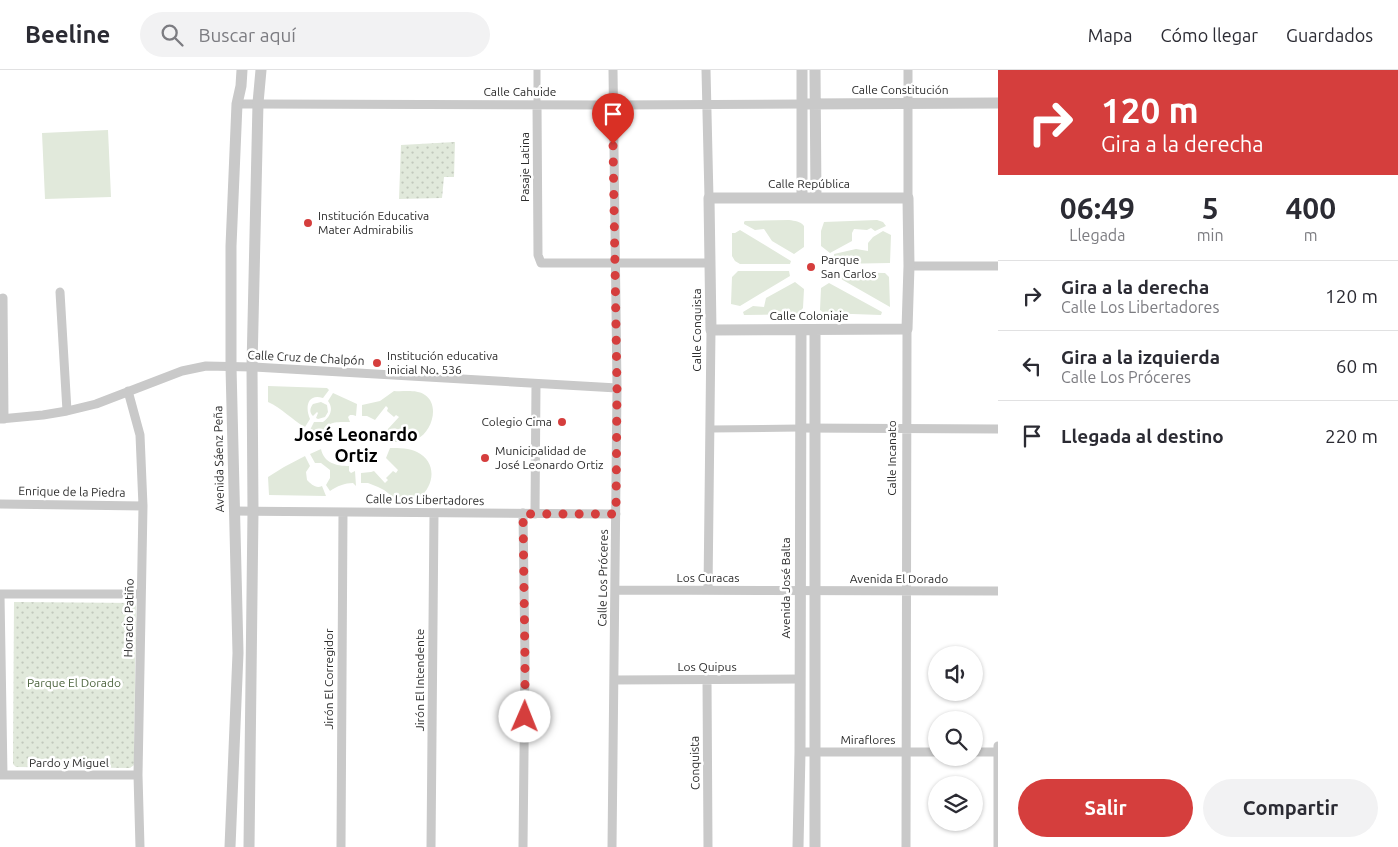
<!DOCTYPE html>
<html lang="es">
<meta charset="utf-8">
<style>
:root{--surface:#fff;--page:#f2f2f3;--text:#2b2b33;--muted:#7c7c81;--line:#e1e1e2;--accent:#d53e3d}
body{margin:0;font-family:Ubuntu,sans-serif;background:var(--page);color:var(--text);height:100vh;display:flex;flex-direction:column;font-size:19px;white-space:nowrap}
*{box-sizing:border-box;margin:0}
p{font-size:16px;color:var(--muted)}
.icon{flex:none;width:28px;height:28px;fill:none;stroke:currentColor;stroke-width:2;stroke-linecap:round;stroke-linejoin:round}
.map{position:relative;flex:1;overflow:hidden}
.details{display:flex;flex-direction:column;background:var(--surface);width:400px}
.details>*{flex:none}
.top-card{background:#d53e3d;color:#fff;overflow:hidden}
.tools{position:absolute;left:928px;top:576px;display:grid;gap:10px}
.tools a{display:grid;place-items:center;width:55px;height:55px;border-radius:50%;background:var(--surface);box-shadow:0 1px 4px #0004;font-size:25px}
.pin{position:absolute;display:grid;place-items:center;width:42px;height:42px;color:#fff;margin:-51px -21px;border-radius:50% 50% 50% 0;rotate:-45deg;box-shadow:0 0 5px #0007}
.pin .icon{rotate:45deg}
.me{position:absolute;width:55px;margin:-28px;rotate:1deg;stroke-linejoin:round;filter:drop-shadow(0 0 4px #0008)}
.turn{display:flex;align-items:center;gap:18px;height:105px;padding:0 20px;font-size:22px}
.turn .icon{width:65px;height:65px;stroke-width:2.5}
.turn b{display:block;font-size:35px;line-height:42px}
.eta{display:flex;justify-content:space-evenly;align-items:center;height:85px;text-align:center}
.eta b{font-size:30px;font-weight:700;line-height:35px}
.primary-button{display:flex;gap:10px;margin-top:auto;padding:10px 20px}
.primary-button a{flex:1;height:58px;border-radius:30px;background:var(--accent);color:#fff;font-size:20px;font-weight:700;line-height:58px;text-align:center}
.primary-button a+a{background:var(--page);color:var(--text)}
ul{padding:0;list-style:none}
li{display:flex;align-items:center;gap:15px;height:70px;padding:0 20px;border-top:1px solid var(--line)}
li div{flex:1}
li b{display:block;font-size:19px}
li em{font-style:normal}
header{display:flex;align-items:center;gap:30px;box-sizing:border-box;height:70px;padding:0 25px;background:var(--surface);border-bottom:1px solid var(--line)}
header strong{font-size:24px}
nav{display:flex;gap:28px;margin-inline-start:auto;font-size:18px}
.search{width:350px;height:45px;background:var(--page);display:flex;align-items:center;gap:12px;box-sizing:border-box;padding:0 18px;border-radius:28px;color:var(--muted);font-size:19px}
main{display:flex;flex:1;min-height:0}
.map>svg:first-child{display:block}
</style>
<header>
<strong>Beeline</strong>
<div class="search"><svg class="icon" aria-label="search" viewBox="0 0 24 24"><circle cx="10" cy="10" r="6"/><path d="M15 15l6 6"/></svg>Buscar aquí</div>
<nav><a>Mapa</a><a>Cómo llegar</a><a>Guardados</a></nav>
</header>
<main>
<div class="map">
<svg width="998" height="777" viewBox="0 0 998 777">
<defs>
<pattern id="park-dots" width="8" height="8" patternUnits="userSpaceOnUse" patternTransform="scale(1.25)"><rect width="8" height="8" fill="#e1e9db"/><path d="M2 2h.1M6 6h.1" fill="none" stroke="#c1c8bc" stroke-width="1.8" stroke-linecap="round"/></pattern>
</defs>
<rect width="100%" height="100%" fill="#fff"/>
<path fill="#e1e9db" d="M108 60 111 127 45 129 42 63Z
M789 150C795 151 800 151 804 156V177L794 184 772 171 764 159 755 160 744 154V152L745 151Z
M877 150 883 152 886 156 875 161 871 158 867 160 854 159 852 163V171L830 183 821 176V161L824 152Z
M740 160 791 191 790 194H740L735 191 732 186V163H735Z
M883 161 891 165 890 193 835 194 834 184 856 179 868 181V173L873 167Z
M738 201H789L790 206 740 236 731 234 732 207Z
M835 202 885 203 889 207 890 237 834 205Z
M795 212 804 219 803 238 798 244 744 245 743 242 753 236 764 237 766 228Z
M829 213 882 242 881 245 824 243 820 240 821 218Z
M268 316 327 318 329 320 323 328C307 323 305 338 310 349L305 357C292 350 282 338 268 332Z
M394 321C404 322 416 319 425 325 440 335 432 362 417 369 409 372 399 372 390 372L387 360 399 347 396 345 394 347 387 341 388 338 386 336 375 350 367 346H362V335L380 331Z
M333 323 357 334 356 346 353 345H350L348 347 350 352C335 352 325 351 320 367L310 360 314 352H323C330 347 334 339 328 331Z
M321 332 327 335 328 342 325 347 318 349 316 348 318 343 317 342 313 346C309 342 310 338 313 334Z
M390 378C399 378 410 378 417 382 437 392 435 415 419 428L393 427 384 420 378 417 368 413H361V403L371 402 374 401 385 413 388 410 386 408 393 401 396 403 398 400 386 388Z
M321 379C324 393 336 396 349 396V401L351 403 355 401 356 416 353 413C345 413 337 416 330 421L326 415 330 408V400L321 393H315L310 384Z
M305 386 310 396 306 402 307 410C311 414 316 419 322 416L326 426 269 425 268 407 284 397Z"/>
<path fill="url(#park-dots)" d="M455 72 454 107H444L442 128 399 129 401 75Z
M14 532 136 533 134 695 130 698 16 697 13 694Z"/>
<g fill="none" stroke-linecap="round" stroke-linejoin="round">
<path stroke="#c9c9c9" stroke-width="7" d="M537 0V34
M710 359 800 358"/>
<path stroke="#c9c9c9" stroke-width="9" d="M706 0 709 128
M908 0V128
M237 34 613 35 803 34
M537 34 538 185 541 193H710
M909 196H998
M60 222 67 341
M0 229 3 228 4 349
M128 321 140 365 143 436 138 705 140 777
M0 349 43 345 67 341 96 334 182 301 206 296 252 297 617 318
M800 358 998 359
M0 434 143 436
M234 441 616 444
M523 443 525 591 523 777
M535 444 536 314
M615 520 998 521
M708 520 711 260
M0 524H141
M0 525 3 705
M707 609 708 777
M614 610 800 609
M800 682H936
M974 682H998
M0 705H138
M341 777 343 442
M431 777 434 443
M612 777 617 318 613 0
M906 777 907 259
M998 777V676"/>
<path stroke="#c9c9c9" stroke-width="11" d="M815 0 816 128
M803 34 998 33
M709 128H908L909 196 907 259 711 260Z
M802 128V0
M230 777 238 583 231 297V176L237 34 241 16 242 0
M249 777 253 441 252 297 258 33 261 0
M798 777 800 682 801 260
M815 777V260"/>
</g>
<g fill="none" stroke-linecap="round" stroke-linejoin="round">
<path stroke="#d53e3d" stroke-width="9" stroke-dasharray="0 16.2" d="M525 647V591L523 444H616L617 318 613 74"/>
</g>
<g fill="#d53e3d" stroke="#fff" stroke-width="2">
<circle cx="308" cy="153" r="5"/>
<circle cx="811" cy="197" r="5"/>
<circle cx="377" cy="293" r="5"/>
<circle cx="562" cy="352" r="5"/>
<circle cx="485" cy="388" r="5"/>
</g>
<g text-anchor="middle" stroke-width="5" stroke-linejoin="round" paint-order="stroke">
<g font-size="12" fill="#2c2c2c" stroke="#fff">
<text x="900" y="24">Calle Constitución</text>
<text x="520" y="26">Calle Cahuide</text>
<text transform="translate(525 97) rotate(-90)" y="4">Pasaje Latina</text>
<text x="809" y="118">Calle República</text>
<text x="809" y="250">Calle Coloniaje</text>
<text transform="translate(697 260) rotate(-90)" y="4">Calle Conquista</text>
<text transform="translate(306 288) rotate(3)" y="4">Calle Cruz de Chalpón</text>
<text transform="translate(892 388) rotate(-90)" y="4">Calle Incanato</text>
<text transform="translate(219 389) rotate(-91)" y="4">Avenida Sáenz Peña</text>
<text transform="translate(72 422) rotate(1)" y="4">Enrique de la Piedra</text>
<text transform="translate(425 430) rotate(1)" y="4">Calle Los Libertadores</text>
<text transform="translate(603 508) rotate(-89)" y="4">Calle Los Próceres</text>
<text x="708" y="512">Los Curacas</text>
<text x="899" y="513">Avenida El Dorado</text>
<text transform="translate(786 518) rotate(-90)" y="4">Avenida José Balta</text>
<text transform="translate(129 548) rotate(-89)" y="4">Horacio Patiño</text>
<text x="707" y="601">Los Quipus</text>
<text transform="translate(329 609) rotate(-90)" y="4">Jirón El Corregidor</text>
<text transform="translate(420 610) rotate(-90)" y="4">Jirón El Intendente</text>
<text x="868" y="674">Miraflores</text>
<text x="69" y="697">Pardo y Miguel</text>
<text transform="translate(695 693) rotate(-91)" y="4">Conquista</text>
</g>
<g font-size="12" fill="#2c2c2c" stroke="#fff" text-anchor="start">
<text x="318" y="150">Institución Educativa<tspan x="318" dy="14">Mater Admirabilis</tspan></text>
<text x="821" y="194">Parque<tspan x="821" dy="14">San Carlos</tspan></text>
<text x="387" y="290">Institución educativa<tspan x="387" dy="14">inicial No. 536</tspan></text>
<text x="552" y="356" text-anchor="end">Colegio Cima</text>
<text x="495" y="385">Municipalidad de<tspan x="495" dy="14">José Leonardo Ortiz</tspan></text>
</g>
<g font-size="12" fill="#4d643e" stroke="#fff">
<text x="74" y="617">Parque El Dorado</text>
</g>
<g font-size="18" font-weight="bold" fill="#000" stroke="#fff">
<text x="356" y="371">José Leonardo<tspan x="356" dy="21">Ortiz</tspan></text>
</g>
</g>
</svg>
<div class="tools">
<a><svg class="icon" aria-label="sound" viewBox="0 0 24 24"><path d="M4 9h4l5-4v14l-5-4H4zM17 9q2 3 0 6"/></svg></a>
<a><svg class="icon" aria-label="search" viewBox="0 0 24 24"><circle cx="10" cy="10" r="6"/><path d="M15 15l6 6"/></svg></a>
<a><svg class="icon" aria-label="layers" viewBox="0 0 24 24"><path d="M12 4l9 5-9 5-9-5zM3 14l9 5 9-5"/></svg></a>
</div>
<div class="pin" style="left:613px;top:74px;background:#d93025"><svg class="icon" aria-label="arrive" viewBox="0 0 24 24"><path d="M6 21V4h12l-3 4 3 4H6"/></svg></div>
<svg class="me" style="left:525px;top:647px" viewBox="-20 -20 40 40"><circle r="19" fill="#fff"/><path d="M0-13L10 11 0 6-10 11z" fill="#d53e3d"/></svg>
</div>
<section class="details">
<div class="top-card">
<div class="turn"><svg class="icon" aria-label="right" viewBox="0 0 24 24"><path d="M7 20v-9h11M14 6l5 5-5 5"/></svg><div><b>120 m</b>Gira a la derecha</div></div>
</div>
<div class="eta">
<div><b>06:49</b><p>Llegada</p></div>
<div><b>5</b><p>min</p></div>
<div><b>400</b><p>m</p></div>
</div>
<ul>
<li><svg class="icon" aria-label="right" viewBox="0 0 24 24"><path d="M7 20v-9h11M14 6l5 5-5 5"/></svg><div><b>Gira a la derecha</b><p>Calle Los Libertadores</p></div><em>120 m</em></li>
<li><svg class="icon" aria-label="left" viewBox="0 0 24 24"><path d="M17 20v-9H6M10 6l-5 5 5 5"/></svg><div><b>Gira a la izquierda</b><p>Calle Los Próceres</p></div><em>60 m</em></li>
<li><svg class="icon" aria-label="arrive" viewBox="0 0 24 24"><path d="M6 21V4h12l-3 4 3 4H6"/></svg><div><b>Llegada al destino</b></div><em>220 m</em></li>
</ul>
<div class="primary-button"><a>Salir</a><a>Compartir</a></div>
</section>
</main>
